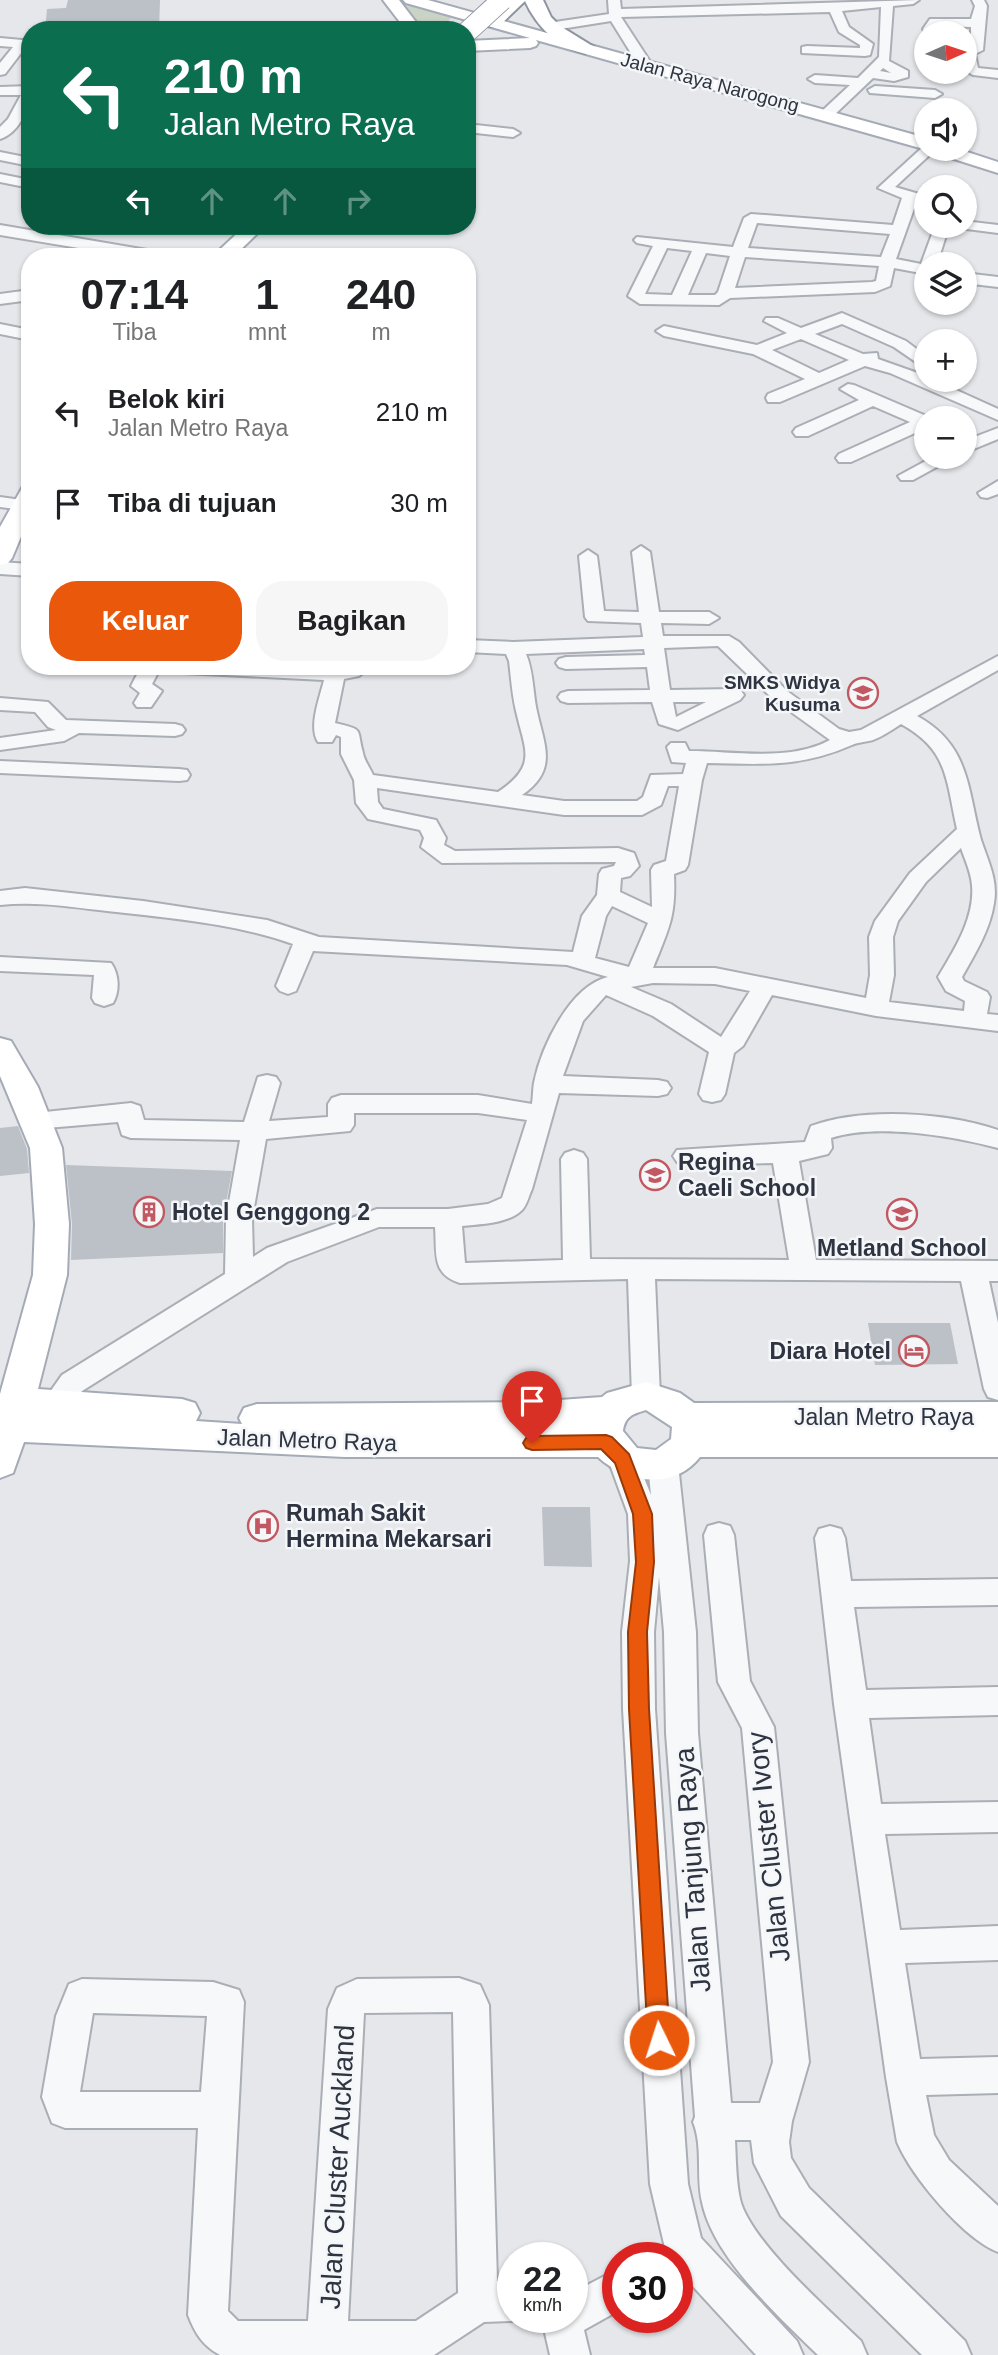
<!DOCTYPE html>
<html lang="id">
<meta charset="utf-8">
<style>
:root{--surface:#fff;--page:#f6f6f6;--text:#202124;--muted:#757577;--accent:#ea580c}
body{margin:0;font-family:Arial,sans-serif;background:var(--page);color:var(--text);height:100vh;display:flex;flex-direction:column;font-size:26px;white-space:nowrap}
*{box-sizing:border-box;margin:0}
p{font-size:23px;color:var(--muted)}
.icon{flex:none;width:38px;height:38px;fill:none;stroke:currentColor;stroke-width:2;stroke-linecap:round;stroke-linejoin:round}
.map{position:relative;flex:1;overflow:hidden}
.details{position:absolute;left:21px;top:248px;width:455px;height:427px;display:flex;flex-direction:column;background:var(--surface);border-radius:28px;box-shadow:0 2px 5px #0004}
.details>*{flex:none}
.banner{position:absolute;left:21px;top:21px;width:455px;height:214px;border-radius:28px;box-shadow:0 2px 5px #0004;background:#0b6e4f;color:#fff;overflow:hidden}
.needle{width:46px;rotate:87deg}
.tools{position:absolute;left:914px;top:21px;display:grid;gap:14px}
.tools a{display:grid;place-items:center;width:63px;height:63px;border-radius:50%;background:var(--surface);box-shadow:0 2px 5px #0004;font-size:35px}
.speed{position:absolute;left:497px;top:2242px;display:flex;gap:14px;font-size:35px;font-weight:700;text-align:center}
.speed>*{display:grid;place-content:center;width:91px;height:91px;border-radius:50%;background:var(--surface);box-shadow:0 2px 5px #0004;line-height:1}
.speed small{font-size:18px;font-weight:400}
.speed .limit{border:10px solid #d22;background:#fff;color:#111}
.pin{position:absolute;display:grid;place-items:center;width:60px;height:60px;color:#fff;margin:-72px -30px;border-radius:50% 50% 50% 0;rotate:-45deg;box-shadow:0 0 7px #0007}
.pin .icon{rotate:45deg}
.me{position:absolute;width:77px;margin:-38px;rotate:356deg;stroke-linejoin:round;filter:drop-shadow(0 0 5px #0008)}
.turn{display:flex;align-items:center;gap:24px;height:147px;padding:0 28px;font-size:32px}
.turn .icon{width:91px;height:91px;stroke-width:2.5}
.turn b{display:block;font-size:49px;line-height:60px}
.lanes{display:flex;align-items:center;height:66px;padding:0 28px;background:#0003;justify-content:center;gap:35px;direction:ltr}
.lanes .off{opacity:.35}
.eta{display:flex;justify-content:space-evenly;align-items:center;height:119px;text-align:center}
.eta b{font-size:42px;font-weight:700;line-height:49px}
.cta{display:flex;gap:14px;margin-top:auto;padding:14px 28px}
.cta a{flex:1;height:80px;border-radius:28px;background:var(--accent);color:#fff;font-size:28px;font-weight:700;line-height:80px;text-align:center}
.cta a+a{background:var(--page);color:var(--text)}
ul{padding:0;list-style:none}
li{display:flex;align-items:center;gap:21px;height:91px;padding:0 28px}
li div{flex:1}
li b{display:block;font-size:26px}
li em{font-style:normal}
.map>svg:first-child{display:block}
</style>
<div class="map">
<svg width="998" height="2355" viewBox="0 0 998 2355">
<rect width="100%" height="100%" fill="#e5e7eb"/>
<path fill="#c9d4c7" d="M395 0 454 15 439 30H417Z"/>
<path fill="#bcc0c7" d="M68 0H160L159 30H45L47 9 66 8Z
M18 1126 27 1149 29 1173 0 1176V1128Z
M66 1165 232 1171 223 1219V1253L71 1260 72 1224Z
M868 1323H950L958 1364 875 1365Z
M542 1507H590L592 1567 544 1566Z"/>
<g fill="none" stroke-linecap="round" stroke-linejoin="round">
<g stroke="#aaaeb5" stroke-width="4">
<path id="minor" d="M608 0H620L621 9 919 0 913 4 893 6 889 61 908 71V77L894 81 873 78 832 117 827 118 820 114 822 111 850 85 815 83 808 79 815 75 858 78 879 57 881 7 842 11 849 27 873 44 870 55 865 56 802 53V47L807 46 860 48V45L839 32 830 12 621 17 651 63 644 67 639 66 611 21 548 31 542 27 548 23 609 14ZM883 68 891 73 880 71Z
M972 0H984L987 6 983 50 975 54 978 68 998 70V78L973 75 966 71 964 47 971 45V27L938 26 935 29 944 30 946 33H926V36L923 29 930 19H971L975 6Z
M0 38 22 40 28 44 5 74 0 75V63L13 47 0 46Z
M30 86C30 106 21 132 0 139V127L8 119 21 95H0V87Z
M875 86 935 90 942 94 935 98 870 93 868 90Z
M467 124 513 129 520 133 513 137 467 132Z
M924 146 926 149H936L895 187 926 196V205L916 203 896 259 921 264 935 226H949L937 264H926V274L894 268 890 286 875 292 730 298 719 305 640 304 628 296 653 246 637 243 634 240 637 237 733 247 744 218 751 214 893 225 902 198 878 188ZM757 223 890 234 881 257 748 248ZM667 248 692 251 672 295 645 294ZM706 253 730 256 718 292 715 295H688ZM745 257 879 266 876 281 872 282 735 288Z
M0 152 30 158V166L0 160Z
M0 174 25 179 27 182 20 186 0 182Z
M964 221 998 225V233L959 228 957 226H964Z
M0 225 159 252 167 257H133L0 235Z
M228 247 260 254 263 257 223 255 220 252 223 249Z
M964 273 998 277V287L964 283Z
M30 290V300L0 304V294Z
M842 313 906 341 926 356V369L894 347 842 324 815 334 863 354 877 353 878 359 926 376V380H934L998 409V420L890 373 865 366 780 402H768L766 398 768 394 805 379 753 354 664 336 656 331 664 326 757 345 787 333 764 321 766 318H778L801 328ZM801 339 849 360 819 373 772 350Z
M0 324 30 330V340L0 334Z
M848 384 854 385 931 418H926V428L851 462H839L836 458 839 454 910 422 873 406 808 436H796L793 432 796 428 859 400 840 389Z
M998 428V439L964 453V441Z
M933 457H955L913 480H901L898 476Z
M998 481V494L987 498 981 497 978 493Z
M0 497 29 501 30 508 23 510 0 507Z
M641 546 650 552 659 612H709L719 618 709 624 661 623 663 636H729L739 642 787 691 839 729 849 732 861 730 998 656V670L917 716C970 745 967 788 981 840 988 861 998 880 994 903 990 930 975 954 962 977L964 981 987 992 990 997 987 1014 998 1015V1031L876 1016 772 995 743 1046 734 1053 725 1094 721 1100 712 1102 703 1100 699 1094 709 1052 653 1016 606 995 583 1021 563 1076 658 1080 667 1082 671 1088 667 1094 658 1096 559 1093 532 1189C529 1195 527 1205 522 1210 508 1224 480 1224 462 1226L465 1263 563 1260 561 1159 565 1153 574 1150 583 1153 587 1159 590 1259 789 1260 773 1163 686 1165 677 1162 673 1156 677 1150 805 1142 811 1126C862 1107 946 1112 998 1130V1148C952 1136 877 1123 831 1138L832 1148 828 1154 799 1161 816 1260 998 1261V1281H989L998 1323V1400L988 1397 984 1389 961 1281 655 1279 660 1396 656 1404 646 1407 636 1404 632 1396 628 1279 460 1283C431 1274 437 1253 435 1227H379L287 1262 82 1391 71 1413 61 1416 51 1413 47 1405 50 1392 62 1375 225 1274 226 1219 240 1140 131 1138 122 1135 118 1122 35 1129 26 1126 22 1120 26 1114 131 1103 140 1106 144 1120 244 1122 258 1077 267 1075 276 1077 280 1083 269 1121 328 1117V1104L332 1098 341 1095H478L532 1104C533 1097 533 1088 534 1083 541 1047 570 986 608 977L567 965 313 951 296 991 288 994 280 991 276 986 293 944C234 923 169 918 107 911 71 907 36 901 0 905V891L25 888 143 901 267 920 319 937 573 952 582 916 597 895 599 874 602 869 614 866 616 862 442 863 421 847 424 838 420 830 368 819 356 803 354 780 341 754V737L336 735 332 742H318C308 727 320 697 324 680L183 673 176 671 173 667H370L359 676 344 679 335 723C365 730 356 728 363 753 364 760 370 768 373 775L498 792C538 765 525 751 516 711 512 694 511 677 509 661L506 654 467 652V640L513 642 643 637 641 623 588 621 585 617 579 556 588 550 597 556 604 611 639 612 632 552ZM718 646 773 699 830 740C790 762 733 751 689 751L685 743H671L667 747 672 762 686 763 683 774 651 775 643 797 637 801H564L522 795C560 769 543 743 536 707 533 690 533 670 526 654L644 649 645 655 566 657 559 659 556 663 559 667 566 669 647 667 650 690 568 691 561 693 558 697 561 701 568 703 652 702 659 724 678 730 740 700 744 695 741 691 734 689 670 690 664 648ZM673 702H706L676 717ZM901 724C949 750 946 781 957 829L910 873 875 921 869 937 870 975 866 998 715 968H653C669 928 676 917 674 874L685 870 688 865 702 780 707 763C763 764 799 768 852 745 858 742 866 742 873 740 883 736 892 730 901 724ZM668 786H679L666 861 654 865 651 870 652 907 620 892 621 878 630 876 639 866 634 853 618 848 455 851 444 845 446 838 436 820 383 809 378 802 377 788 564 815H642L661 805ZM961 848C965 860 971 872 972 885 975 918 954 950 938 977L946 991 965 1001 964 1011 889 1002 894 975 893 937 898 921 926 882ZM612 906 648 923 629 967 595 958 606 916ZM653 983 715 984 750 991 721 1037 671 1004 631 987ZM354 1113H478L527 1120 502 1198 488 1204 448 1209H377L267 1248 253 1257 252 1219 266 1139 350 1131 354 1125Z
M0 562 30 564V576L0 574Z
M141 667H161L152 684 162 691 151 707H137L134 703 140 693 131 686Z
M0 698 48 702 66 720 175 724 182 726 185 730 182 734 175 736 79 733 64 741 0 750V738L56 730 48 727 35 712 0 710Z
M0 761 179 769 187 770 190 775 187 780 179 781 0 773Z
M0 957 111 963C119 974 120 991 113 1003L104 1006 95 1003 92 998 94 975 0 971Z
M623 1447 633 1451 651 1495 648 1464 653 1456 663 1452 673 1456 678 1464 696 1632 698 1733 731 2103H760L773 2062 742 1728 718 1682 704 1535 708 1526 719 1523 730 1526 734 1535 750 1681 774 1727 809 2062 792 2121 789 2142 791 2158 809 2188 965 2341 971 2355H922L781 2216 754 2163 751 2140H735C736 2159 736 2181 740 2199 749 2240 830 2311 861 2341L867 2355H818C779 2317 713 2257 702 2202 696 2177 703 2146 693 2122L695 2117 666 1733 664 1632 659 1577 654 1632 655 1709 688 2184 701 2238 797 2341 803 2355H756L677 2269V2258H668L665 2248 650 2184 623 1709 622 1632 630 1561 628 1514 608 1459 613 1451Z
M830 1526 841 1529 845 1538 851 1581 998 1579V1605L854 1607 866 1690 998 1687V1715L869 1718 881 1804 998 1802V1832L885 1834 900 1930 998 1926V1960L905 1963 920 2059 998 2057V2093L926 2095 934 2135 949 2160 998 2206V2252C963 2238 912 2177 897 2142L886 2077 834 1704 815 1538 819 1529Z
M459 1978 480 1985 489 2005 497 2281H513V2317H522L513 2321 484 2322 434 2355H220C202 2345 195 2333 188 2315L198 2128H65L52 2123 42 2097 56 2016 69 1984 82 1979 213 1982 239 1990 244 2002 228 2311 238 2321H308L328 2009 337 1988 357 1979ZM453 2012 458 2293 416 2321H348L364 2013ZM93 2013 207 2016 201 2092H80Z
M618 2269V2311L584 2330 590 2355H550L545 2333 536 2317H572V2293Z"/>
</g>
<g stroke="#a5abb6" stroke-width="4">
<path id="major" d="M383 0H399L422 30H406Z
M403 0H428L926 138V149H928L920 148 536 40 538 43 536 46 530 48 467 51V41L530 38 406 3Z
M932 149H958L998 162V173L935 153Z
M245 226H265L233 257H212Z
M30 486V515L12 558 8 563 0 565V527L22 488Z
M0 1038 11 1041 38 1087 62 1148 69 1224 67 1275 38 1389 182 1399 195 1403 200 1413 196 1421 242 1424 239 1418 244 1408 257 1404 531 1402 602 1397 607 1393 646 1382 680 1393 694 1403 998 1402V1457H700C673 1491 626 1483 598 1457H345L24 1442 13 1473 0 1478V1394L33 1275 35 1224 30 1148 0 1076ZM646 1410 672 1427 671 1439 656 1450 637 1448 623 1431C625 1416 633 1414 646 1410Z"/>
</g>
<g stroke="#8e94a0" stroke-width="4">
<path id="highway" d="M506 0H543L551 17 560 26 594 47 585 53C556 46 537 27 525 1L499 26H487L484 22Z"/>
</g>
<use href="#minor" fill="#f7f8fa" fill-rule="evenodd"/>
<use href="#major" fill="#fff" fill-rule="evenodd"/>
<use href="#highway" fill="#fff" fill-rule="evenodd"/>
<g stroke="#8e94a0" stroke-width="22" stroke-linecap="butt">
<path id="highway-bridge" d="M467 32 502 0"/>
</g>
<use href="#highway-bridge" stroke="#fff" stroke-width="20"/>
</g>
<path fill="#ea580c" stroke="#983908" stroke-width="2" d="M606 1435 612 1437 629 1454 652 1514 654 1562 647 1632 649 1709 670 2040 667 2048 659 2051 651 2048 648 2040 629 1709 628 1632 636 1562 633 1514 615 1463 601 1449 532 1450 526 1448 523 1443 526 1438 532 1436Z"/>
<defs>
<g id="school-ring" transform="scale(1.575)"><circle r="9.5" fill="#f4f6f8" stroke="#c25861" stroke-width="1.5"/><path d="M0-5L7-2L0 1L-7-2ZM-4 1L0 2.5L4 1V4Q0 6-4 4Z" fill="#c25861"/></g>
<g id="building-ring" transform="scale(1.575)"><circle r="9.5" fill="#f4f6f8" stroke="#c25861" stroke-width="1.5"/><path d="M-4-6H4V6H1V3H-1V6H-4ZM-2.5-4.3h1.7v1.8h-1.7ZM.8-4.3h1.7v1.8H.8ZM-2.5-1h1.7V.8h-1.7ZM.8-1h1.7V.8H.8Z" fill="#c25861"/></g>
<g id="hotel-ring" transform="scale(1.575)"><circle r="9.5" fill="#f4f6f8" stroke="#c25861" stroke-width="1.5"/><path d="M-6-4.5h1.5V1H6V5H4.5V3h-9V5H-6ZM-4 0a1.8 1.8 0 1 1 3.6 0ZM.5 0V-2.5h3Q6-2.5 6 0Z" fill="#c25861"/></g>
<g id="hospital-ring" transform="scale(1.575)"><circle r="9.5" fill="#f4f6f8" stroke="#c25861" stroke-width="1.5"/><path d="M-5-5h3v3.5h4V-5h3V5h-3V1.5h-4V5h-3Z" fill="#c25861"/></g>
</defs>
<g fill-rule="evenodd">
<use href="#school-ring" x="863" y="693"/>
<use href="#school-ring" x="655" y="1175"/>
<use href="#building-ring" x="149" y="1212"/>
<use href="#school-ring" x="902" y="1214"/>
<use href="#hotel-ring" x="914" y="1351"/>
<use href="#hospital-ring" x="263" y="1526"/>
</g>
<g text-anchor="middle" stroke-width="5" stroke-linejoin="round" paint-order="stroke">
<g font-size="19" fill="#2e3442" stroke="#f4f6f8">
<text transform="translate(710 82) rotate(15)" y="7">Jalan Raya Narogong</text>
</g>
<g font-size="19" font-weight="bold" fill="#2e3442" stroke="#f4f6f8" text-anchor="end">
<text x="840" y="689">SMKS Widya<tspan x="840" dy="22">Kusuma</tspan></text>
</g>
<g font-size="23" font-weight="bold" fill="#2e3442" stroke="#f4f6f8" text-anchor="start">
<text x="678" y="1170">Regina<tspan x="678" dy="26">Caeli School</tspan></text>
<text x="172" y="1220">Hotel Genggong 2</text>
<text x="902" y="1256" text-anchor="middle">Metland School</text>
<text x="891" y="1359" text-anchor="end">Diara Hotel</text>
<text x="286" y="1521">Rumah Sakit<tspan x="286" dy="26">Hermina Mekarsari</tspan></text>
</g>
<g font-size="23" fill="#2e3442" stroke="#f4f6f8">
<text x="884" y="1425">Jalan Metro Raya</text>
<text transform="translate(307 1440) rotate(2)" y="8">Jalan Metro Raya</text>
</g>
<g font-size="28" fill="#2e3442" stroke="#f4f6f8">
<text transform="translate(768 1847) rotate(-96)" y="10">Jalan Cluster Ivory</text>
<text transform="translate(692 1870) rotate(-94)" y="10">Jalan Tanjung Raya</text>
<text transform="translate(337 2167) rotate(-87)" y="10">Jalan Cluster Auckland</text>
</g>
</g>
</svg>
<div class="tools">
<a><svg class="needle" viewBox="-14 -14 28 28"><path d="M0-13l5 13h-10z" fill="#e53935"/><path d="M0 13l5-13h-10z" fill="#757577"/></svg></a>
<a><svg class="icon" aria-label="sound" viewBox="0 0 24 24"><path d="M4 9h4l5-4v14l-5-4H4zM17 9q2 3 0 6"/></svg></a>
<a><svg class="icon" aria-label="search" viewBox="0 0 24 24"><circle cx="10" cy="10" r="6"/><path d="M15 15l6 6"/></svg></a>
<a><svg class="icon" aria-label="layers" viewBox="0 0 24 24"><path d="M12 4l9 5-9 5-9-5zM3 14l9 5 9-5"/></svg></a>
<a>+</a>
<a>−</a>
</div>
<div class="speed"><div>22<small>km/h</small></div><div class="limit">30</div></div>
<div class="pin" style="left:532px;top:1443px;background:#d93025"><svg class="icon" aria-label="arrive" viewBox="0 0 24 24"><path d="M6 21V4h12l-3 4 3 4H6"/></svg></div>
<svg class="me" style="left:659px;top:2040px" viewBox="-20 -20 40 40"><circle r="17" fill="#ea580c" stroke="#fff" stroke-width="3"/><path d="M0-11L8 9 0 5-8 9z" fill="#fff"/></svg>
<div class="banner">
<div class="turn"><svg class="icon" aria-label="left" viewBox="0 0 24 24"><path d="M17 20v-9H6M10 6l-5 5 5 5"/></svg><div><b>210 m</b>Jalan Metro Raya</div></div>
<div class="lanes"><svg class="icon" aria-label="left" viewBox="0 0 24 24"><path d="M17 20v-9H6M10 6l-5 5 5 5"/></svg><svg class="icon off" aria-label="ahead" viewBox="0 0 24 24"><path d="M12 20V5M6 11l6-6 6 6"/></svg><svg class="icon off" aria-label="ahead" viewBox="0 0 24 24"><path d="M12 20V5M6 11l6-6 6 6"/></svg><svg class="icon off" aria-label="right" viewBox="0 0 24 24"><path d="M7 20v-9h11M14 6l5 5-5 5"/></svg></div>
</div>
<section class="details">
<div class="eta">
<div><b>07:14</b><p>Tiba</p></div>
<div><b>1</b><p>mnt</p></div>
<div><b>240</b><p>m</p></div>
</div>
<ul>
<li><svg class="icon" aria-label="left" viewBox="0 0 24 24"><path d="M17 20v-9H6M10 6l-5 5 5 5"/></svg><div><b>Belok kiri</b><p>Jalan Metro Raya</p></div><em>210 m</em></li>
<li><svg class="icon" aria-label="arrive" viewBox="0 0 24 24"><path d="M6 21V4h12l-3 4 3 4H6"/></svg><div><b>Tiba di tujuan</b></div><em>30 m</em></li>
</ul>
<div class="cta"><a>Keluar</a><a>Bagikan</a></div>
</section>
</div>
